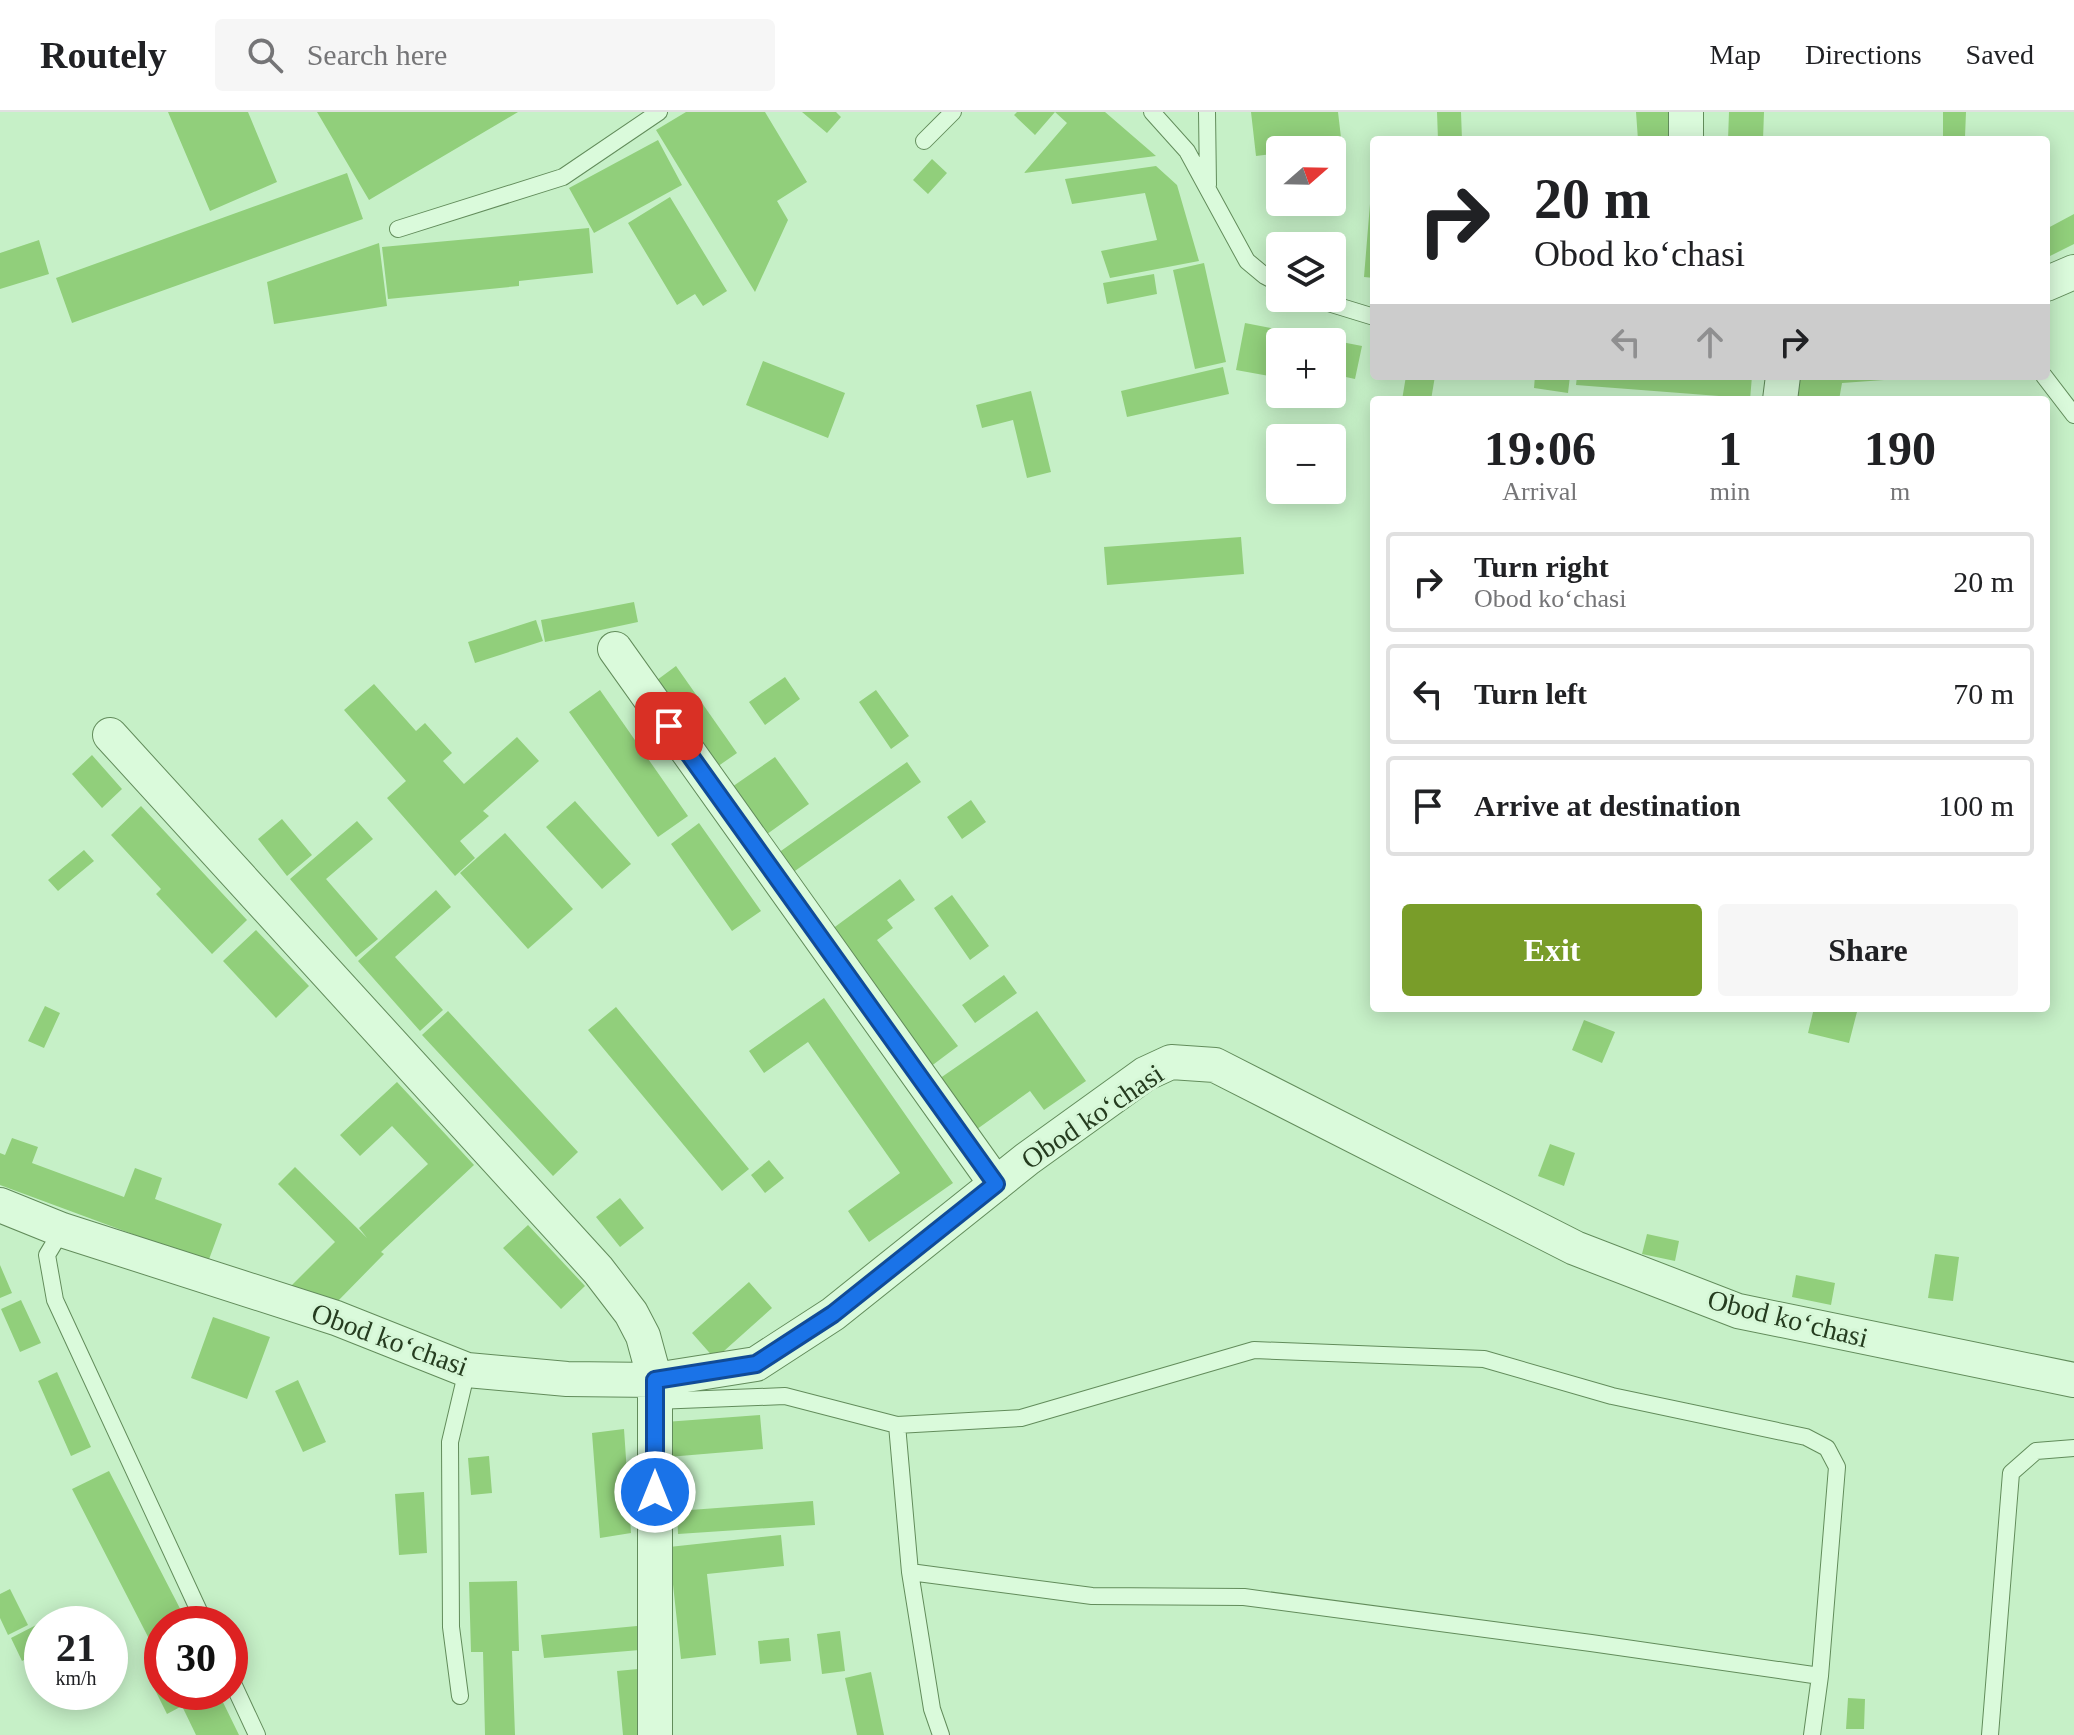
<!DOCTYPE html>
<meta charset="utf-8">
<style>
:root{--surface:#fff;--page:#f6f6f6;--text:#202124;--muted:#757577;--line:#e0e0e0;--accent:#799d29}
body{margin:0;font-family:Georgia,serif;background:var(--page);color:var(--text);height:100vh;display:flex;flex-direction:column;font-size:30px;white-space:nowrap}
*{box-sizing:border-box;margin:0}
p{font-size:26px;color:var(--muted)}
.icon{flex:none;width:44px;height:44px;fill:none;stroke:currentColor;stroke-width:2;stroke-linecap:round;stroke-linejoin:round}
.map{position:relative;flex:1;overflow:hidden}
.details{position:absolute;left:1370px;top:284px;width:680px;height:616px;display:flex;flex-direction:column;background:var(--surface);border-radius:8px;box-shadow:0 4px 20px #0003}
.details>*{flex:none}
.hud{position:absolute;left:1370px;top:24px;width:680px;height:244px;border-radius:8px;box-shadow:0 4px 20px #0003;background:#fff;color:var(--text);overflow:hidden}
.needle{width:52px;rotate:70deg}
.buttons{position:absolute;left:1266px;top:24px;display:grid;gap:16px}
.buttons a{display:grid;place-items:center;width:80px;height:80px;border-radius:8px;background:var(--surface);box-shadow:0 4px 20px #0003;font-size:40px}
.speed{position:absolute;left:24px;top:1494px;display:flex;gap:16px;font-size:40px;font-weight:700;text-align:center}
.speed>*{display:grid;place-content:center;width:104px;height:104px;border-radius:50%;background:var(--surface);box-shadow:0 4px 20px #0003;line-height:1}
.speed small{font-size:20px;font-weight:400}
.speed .limit{border:12px solid #d22;background:#fff;color:#111}
.pin{position:absolute;display:grid;place-items:center;width:68px;height:68px;color:#fff;margin:-34px;border-radius:16px;box-shadow:0 4px 12px #0006}
.me{position:absolute;width:88px;margin:-44px;rotate:0deg;stroke-linejoin:round;filter:drop-shadow(0 0 6px #0008)}
.turn{display:flex;align-items:center;gap:28px;height:168px;padding:0 32px;font-size:36px}
.turn .icon{width:104px;height:104px;stroke-width:2.5}
.turn b{display:block;font-size:56px;line-height:68px}
.lanes{display:flex;align-items:center;height:76px;padding:0 32px;background:#0003;justify-content:center;gap:40px;direction:ltr}
.lanes .off{opacity:.35}
.eta{display:flex;justify-content:space-evenly;align-items:center;height:136px;text-align:center}
.eta b{font-size:48px;font-weight:600;line-height:56px}
.cta{display:flex;gap:16px;margin-top:auto;padding:16px 32px}
.cta a{flex:1;height:92px;border-radius:8px;background:var(--accent);color:#fff;font-size:32px;font-weight:600;line-height:92px;text-align:center}
.cta a+a{background:var(--page);color:var(--text)}
ul{padding:0;list-style:none}
li{display:flex;align-items:center;gap:24px;height:100px;margin:0 16px 12px;padding:0 16px;border:4px solid var(--line);border-radius:8px}
li div{flex:1}
li b{display:block;font-size:30px}
li em{font-style:normal}
header{display:flex;align-items:center;gap:48px;box-sizing:border-box;height:112px;padding:0 40px;background:var(--surface);border-bottom:2px solid var(--line)}
header strong{font-size:38px}
nav{display:flex;gap:44px;margin-inline-start:auto;font-size:28px}
.search{width:560px;height:72px;background:var(--page);display:flex;align-items:center;gap:20px;box-sizing:border-box;padding:0 28px;border-radius:8px;color:var(--muted);font-size:30px}
.map>svg:first-child{display:block}
</style>
<header>
<strong>Routely</strong>
<div class="search"><svg class="icon" aria-label="search" viewBox="0 0 24 24"><circle cx="10" cy="10" r="6"/><path d="M15 15l6 6"/></svg>Search here</div>
<nav><a>Map</a><a>Directions</a><a>Saved</a></nav>
</header>
<div class="map">
<svg width="2074" height="1623" viewBox="0 0 2074 1623">
<rect width="100%" height="100%" fill="#c6f0c7"/>
<path fill="#91cf7b" d="M168 0H248L277 70 210 99Z
M317 0H518L369 88Z
M686 0H765L807 70 777 89 788 108 755 180 656 18Z
M802 0H836L841 5 827 21Z
M1017 0H1105L1156 44 1024 61 1067 11 1055 0 1035 23 1014 3Z
M1251 0H1338L1342 34 1280 38V41L1256 44Z
M1437 0H1461L1462 28H1438Z
M1636 0H1668L1669 28H1638Z
M1729 0H1764L1763 28H1728Z
M1943 0H1966L1965 25 1943 26Z
M658 28 682 73 594 121 569 76Z
M932 47 947 61 928 82 913 68Z
M1156 54 1177 73 1199 149 1110 166 1101 139 1157 128 1145 81 1072 92 1065 67Z
M347 61 363 107 72 211 56 166Z
M670 85 727 179 703 194 695 182 677 193 628 111Z
M1370 92H1374V166L1364 165Z
M2074 102V132L2046 146V117Z
M589 116 593 161 519 169V174L388 187 382 135Z
M1270 123 1317 126 1316 134H1280V158L1268 157Z
M39 128 49 162 0 177V141Z
M379 131 387 194 274 212 267 170Z
M1204 151 1226 250 1195 257 1173 158Z
M1154 162 1157 182 1107 192 1103 171Z
M1245 211 1362 234 1355 267 1332 262V230H1280V266L1236 258Z
M763 249 845 281 828 326 746 293Z
M1223 255 1229 282 1127 305 1121 279Z
M1406 264H1435L1431 288H1402Z
M1535 264H1570L1568 281 1534 276Z
M1577 264H1752L1750 288H1718L1719 284 1576 273Z
M1798 264H1912V266L1842 271 1839 288H1797Z
M1031 279 1051 360 1027 366 1013 308 982 316 976 293Z
M1241 425 1244 462 1107 473 1104 435Z
M634 490 638 510 545 530 541 508Z
M536 508 543 529 475 551 468 530Z
M676 554 737 641 714 657 653 571Z
M785 565 800 587 765 613 749 590Z
M374 572 416 619 425 611 452 641 443 649 464 672 517 625 539 649 483 699 489 704 460 729 475 746 455 764 387 686 406 669 344 598Z
M600 578 688 704 658 725 569 600Z
M876 578 909 624 891 637 859 590Z
M92 643 122 677 102 696 72 662Z
M775 645 809 692 763 725 729 677Z
M907 650 921 670 792 761 778 741Z
M971 688 986 710 962 727 947 705Z
M575 689 631 752 602 777 546 715Z
M141 694 247 808 212 842 156 782 161 777 111 723Z
M282 707 312 743 287 764 258 727Z
M357 709 373 727 326 767 378 827 356 845 290 767Z
M699 711 761 799 732 819 671 732Z
M505 721 573 797 528 837 460 761Z
M84 738 94 749 58 779 48 768Z
M900 767 915 788 887 808 893 816 877 828 958 934 930 955 828 820Z
M436 778 451 795 395 845 443 898 420 919 358 849Z
M952 783 989 834 970 848 934 796Z
M256 818 309 874 276 906 223 849Z
M1004 863 1017 881 975 911 962 893Z
M824 886 953 1071 869 1130 848 1099 900 1061 808 930 764 961 749 939Z
M45 894 60 901 44 936 28 929Z
M616 895 749 1057 722 1079 588 918Z
M1814 896H1858L1849 931 1808 921Z
M448 899 578 1040 553 1064 422 923Z
M1037 899 1086 969 1044 998 1030 979 973 1020 936 969Z
M1584 908 1615 920 1602 951 1572 938Z
M397 970 474 1053 381 1140 384 1142 335 1192 291 1174 335 1130 278 1072 295 1055 367 1126 359 1116 428 1052 392 1014 360 1044 340 1023Z
M12 1026 38 1035 32 1051 124 1085 135 1056 162 1066 155 1087 222 1112 208 1150 0 1073V1041L5 1043Z
M1550 1032 1575 1041 1564 1074 1538 1064Z
M769 1048 784 1066 765 1081 751 1063Z
M620 1086 644 1116 620 1135 596 1105Z
M528 1113 585 1174 561 1197 503 1136Z
M1647 1122 1679 1129 1675 1149 1642 1142Z
M1935 1142 1959 1145 1953 1189 1928 1186Z
M0 1153 12 1181 0 1186Z
M1796 1163 1835 1171 1831 1193 1792 1185Z
M749 1170 772 1196 715 1247 692 1221Z
M21 1188 41 1231 20 1240 1 1197Z
M213 1205 270 1225 247 1287 191 1266Z
M57 1260 91 1335 71 1344 38 1269Z
M298 1268 326 1330 303 1340 275 1279Z
M760 1303 763 1337 668 1345 665 1310Z
M624 1317 631 1421 600 1426 592 1321Z
M489 1344 492 1381 471 1383 468 1346Z
M109 1359 188 1512H162V1552L72 1377Z
M424 1380 427 1441 399 1443 395 1382Z
M813 1389 815 1413 678 1422 677 1399Z
M781 1423 784 1454 707 1462 716 1543 681 1547 669 1435Z
M517 1469 519 1539H512L515 1623H485L483 1540H471L469 1470Z
M10 1477 28 1513 8 1523 0 1506V1482Z
M40 1511 42 1539 22 1549 11 1526Z
M637 1514 640 1538 544 1546 541 1523Z
M840 1519 845 1559 822 1562 817 1522Z
M789 1526 791 1549 760 1552 758 1529Z
M638 1557 644 1623H623L617 1559Z
M871 1560 884 1623H857L845 1566Z
M162 1568V1580H218L239 1623H196L182 1594 167 1602 152 1572Z
M1848 1586 1865 1587 1864 1617H1846Z"/>
<g fill="none" stroke-linecap="round" stroke-linejoin="round">
<g stroke="#628c5b" stroke-width="18">
<path id="lane" d="M1152 0 1187 39 1247 149 1265 164 1280 172
M1207 0 1208 73
M924 29 953 0
M398 117 563 65 659 0
M1312 186 1374 205
M2044 264 2074 303
M62 1118 47 1143 55 1188 205 1512
M655 1289 785 1284 897 1313 1021 1306 1254 1238 1484 1247 1612 1284 1806 1325 1827 1336 1837 1355 1820 1564 1812 1623
M897 1313 910 1460 932 1597 941 1623
M910 1460 1092 1484 1244 1485 1591 1531 1820 1564
M230 1565 257 1623
M460 1584 451 1515 450 1330 467 1258
M1990 1623 2011 1361 2036 1339 2074 1336"/>
</g>
<g stroke="#628c5b" stroke-width="36">
<path id="street" d="M1686 28V0
M2046 172 2074 160
M1780 288 1783 264
M615 537 996 1072
M110 623 598 1158 631 1201 643 1224 655 1268V1623
M0 1093 62 1118 336 1206 467 1258 567 1267 655 1268 756 1252 833 1202 1027 1047 1145 962 1171 950 1215 953 1575 1136 1738 1199 2074 1268"/>
</g>
<use href="#lane" stroke="#dafadb" stroke-width="16"/>
<use href="#street" stroke="#dafadb" stroke-width="34"/>
</g>
<g fill="none" stroke-linecap="round" stroke-linejoin="round">
<g stroke="#114b97" stroke-width="20">
<path id="route" d="M655 1380V1268L756 1252 833 1202 996 1072 669 614"/>
</g>
<use href="#route" stroke="#1a73e8" stroke-width="14"/>
</g>
<g text-anchor="middle" stroke-width="6" stroke-linejoin="round" paint-order="stroke">
<g font-size="28" fill="#253c1f" stroke="#d6f7d7">
<text transform="translate(1092 1004) rotate(-34)" y="10">Obod koʻchasi</text>
<text transform="translate(1788 1206) rotate(14)" y="10">Obod koʻchasi</text>
<text transform="translate(390 1227) rotate(20)" y="10">Obod koʻchasi</text>
</g>
</g>
</svg>
<div class="buttons">
<a><svg class="needle" viewBox="-14 -14 28 28"><path d="M0-13l5 13h-10z" fill="#e53935"/><path d="M0 13l5-13h-10z" fill="#757577"/></svg></a>
<a><svg class="icon" aria-label="layers" viewBox="0 0 24 24"><path d="M12 4l9 5-9 5-9-5zM3 14l9 5 9-5"/></svg></a>
<a>+</a>
<a>−</a>
</div>
<div class="speed"><div>21<small>km/h</small></div><div class="limit">30</div></div>
<div class="pin" style="left:669px;top:614px;background:#d93025"><svg class="icon" aria-label="arrive" viewBox="0 0 24 24"><path d="M6 21V4h12l-3 4 3 4H6"/></svg></div>
<svg class="me" style="left:655px;top:1380px" viewBox="-20 -20 40 40"><circle r="17" fill="#1a73e8" stroke="#fff" stroke-width="3"/><path d="M0-11L8 9 0 5-8 9z" fill="#fff"/></svg>
<div class="hud">
<div class="turn"><svg class="icon" aria-label="right" viewBox="0 0 24 24"><path d="M7 20v-9h11M14 6l5 5-5 5"/></svg><div><b>20 m</b>Obod koʻchasi</div></div>
<div class="lanes"><svg class="icon off" aria-label="left" viewBox="0 0 24 24"><path d="M17 20v-9H6M10 6l-5 5 5 5"/></svg><svg class="icon off" aria-label="ahead" viewBox="0 0 24 24"><path d="M12 20V5M6 11l6-6 6 6"/></svg><svg class="icon" aria-label="right" viewBox="0 0 24 24"><path d="M7 20v-9h11M14 6l5 5-5 5"/></svg></div>
</div>
<section class="details">
<div class="eta">
<div><b>19:06</b><p>Arrival</p></div>
<div><b>1</b><p>min</p></div>
<div><b>190</b><p>m</p></div>
</div>
<ul>
<li><svg class="icon" aria-label="right" viewBox="0 0 24 24"><path d="M7 20v-9h11M14 6l5 5-5 5"/></svg><div><b>Turn right</b><p>Obod koʻchasi</p></div><em>20 m</em></li>
<li><svg class="icon" aria-label="left" viewBox="0 0 24 24"><path d="M17 20v-9H6M10 6l-5 5 5 5"/></svg><div><b>Turn left</b></div><em>70 m</em></li>
<li><svg class="icon" aria-label="arrive" viewBox="0 0 24 24"><path d="M6 21V4h12l-3 4 3 4H6"/></svg><div><b>Arrive at destination</b></div><em>100 m</em></li>
</ul>
<div class="cta"><a>Exit</a><a>Share</a></div>
</section>
</div>
